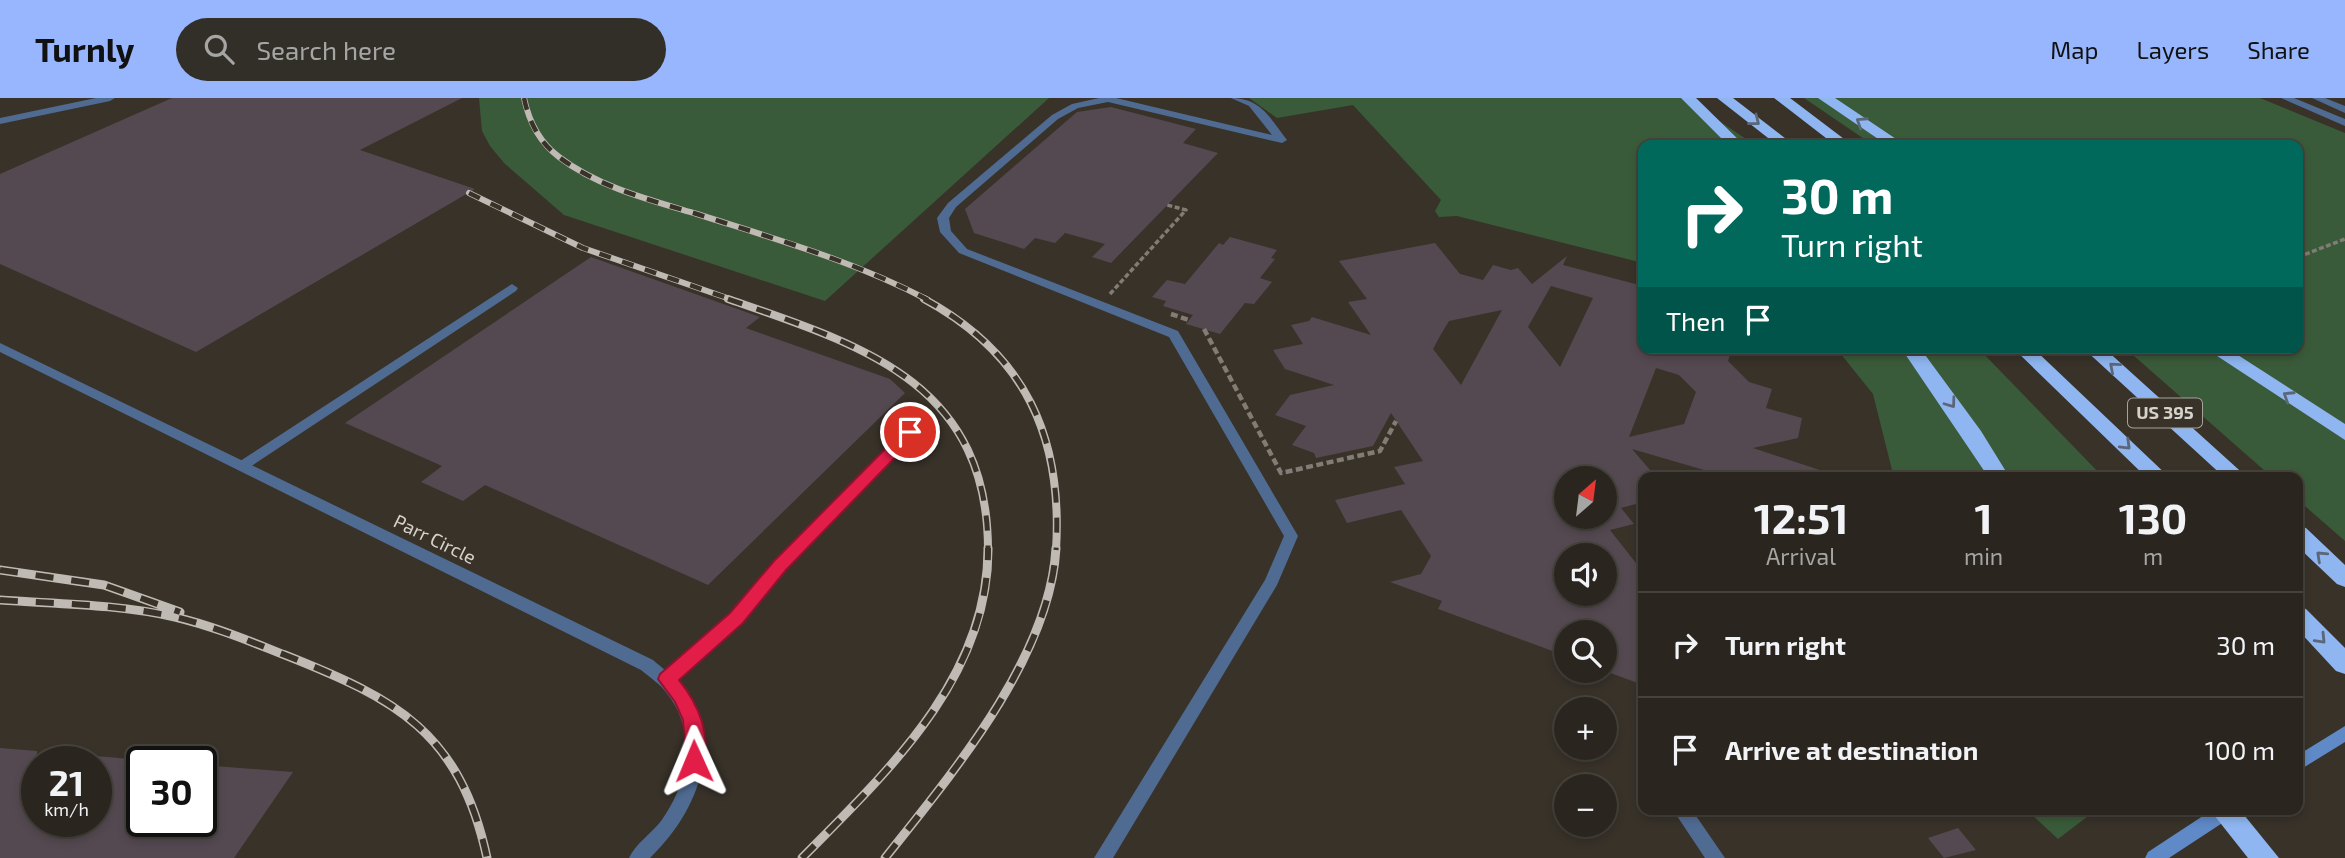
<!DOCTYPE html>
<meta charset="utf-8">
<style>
:root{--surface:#2a261f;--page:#322e28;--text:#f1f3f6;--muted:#a5a5a4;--line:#46433d;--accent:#98b6fd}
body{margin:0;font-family:"Exo 2",sans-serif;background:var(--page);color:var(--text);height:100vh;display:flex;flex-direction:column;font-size:26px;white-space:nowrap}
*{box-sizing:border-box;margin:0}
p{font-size:23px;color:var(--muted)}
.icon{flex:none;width:38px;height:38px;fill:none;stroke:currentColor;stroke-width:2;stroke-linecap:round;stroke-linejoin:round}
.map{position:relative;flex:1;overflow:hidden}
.details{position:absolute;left:1638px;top:374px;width:665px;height:343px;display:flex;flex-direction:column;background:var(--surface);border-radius:14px;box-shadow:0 4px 10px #0003,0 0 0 2px var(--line)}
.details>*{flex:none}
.top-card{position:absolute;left:1638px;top:42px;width:665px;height:214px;border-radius:14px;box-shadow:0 4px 10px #0003,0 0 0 2px var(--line);background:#00695c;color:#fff;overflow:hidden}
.needle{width:46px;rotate:28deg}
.controls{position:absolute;left:1554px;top:368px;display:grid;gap:14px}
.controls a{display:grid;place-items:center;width:63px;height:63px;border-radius:50%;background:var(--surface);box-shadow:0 4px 10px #0003,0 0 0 2px var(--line);font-size:35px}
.speed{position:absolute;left:21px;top:648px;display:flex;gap:14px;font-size:35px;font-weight:700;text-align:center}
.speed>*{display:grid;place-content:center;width:91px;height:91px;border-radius:50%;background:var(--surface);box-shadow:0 4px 10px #0003,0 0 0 2px var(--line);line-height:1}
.speed small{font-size:18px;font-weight:400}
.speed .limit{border:4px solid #111;border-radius:10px;background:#fff;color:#111}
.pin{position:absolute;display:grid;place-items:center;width:60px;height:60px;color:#fff;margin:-30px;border:4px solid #fff;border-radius:50%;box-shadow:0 2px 7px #0007}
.me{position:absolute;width:77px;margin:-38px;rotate:359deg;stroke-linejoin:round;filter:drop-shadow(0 0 5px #0008)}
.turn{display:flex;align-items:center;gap:24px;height:147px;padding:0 28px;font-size:32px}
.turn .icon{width:91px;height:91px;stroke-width:2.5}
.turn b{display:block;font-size:49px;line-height:60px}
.then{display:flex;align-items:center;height:66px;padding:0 28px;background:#0003;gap:14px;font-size:26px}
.eta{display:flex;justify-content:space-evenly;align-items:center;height:119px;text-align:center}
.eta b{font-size:42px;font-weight:700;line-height:49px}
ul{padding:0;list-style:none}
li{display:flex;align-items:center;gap:21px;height:105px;padding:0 28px;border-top:2px solid var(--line)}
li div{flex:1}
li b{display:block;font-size:26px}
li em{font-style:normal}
header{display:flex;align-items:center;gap:42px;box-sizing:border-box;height:98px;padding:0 35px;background:var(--accent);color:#111}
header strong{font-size:33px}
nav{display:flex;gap:38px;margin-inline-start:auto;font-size:24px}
.search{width:490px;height:63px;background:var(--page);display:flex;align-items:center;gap:18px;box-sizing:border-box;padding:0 24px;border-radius:38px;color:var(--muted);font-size:26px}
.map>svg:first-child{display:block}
</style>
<header>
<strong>Turnly</strong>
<div class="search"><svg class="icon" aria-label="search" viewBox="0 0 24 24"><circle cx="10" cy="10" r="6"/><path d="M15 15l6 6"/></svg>Search here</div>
<nav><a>Map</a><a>Layers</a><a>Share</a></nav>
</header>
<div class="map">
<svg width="2345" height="760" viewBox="0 0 2345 760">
<rect width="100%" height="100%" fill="#383229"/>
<path fill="#3a5b39" d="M479 0H1049L825 203 564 117 505 66 490 48 482 33Z
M1249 0H1685L1755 47H1643V165L1457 118 1439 119 1435 113 1441 102 1353 7 1277 20Z
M1804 0H2260L2345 35V443L2298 402V380H2273L2125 250H2298V47H1873Z
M1836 250H1978L2104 380H1894L1873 296Z
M2027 712H2096L2058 741Z"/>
<path fill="#544950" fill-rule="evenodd" d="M172 0H462L360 52 475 91 196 254 0 166V76Z
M1111 9 1196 31 1183 45 1218 55 1111 165 1092 159 1105 146 1065 135 1055 145 1035 140 1024 151 974 135 965 111 1077 14Z
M1230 139 1277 152 1271 160 1275 161 1260 180 1272 184 1254 206 1245 205 1220 236 1186 226 1193 217 1163 208 1166 203 1152 199 1167 182 1185 186 1219 145 1223 147Z
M1435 145 1460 176 1483 182 1493 167 1511 172 1518 170 1532 186 1567 158 1563 167 1643 188V250H1732L1728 263 1749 284 1772 291 1766 310 1802 320 1798 340 1753 350 1832 376 1831 380H1710L1704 372 1632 351 1657 380H1643V404L1621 410 1634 426 1610 432 1643 474V587L1605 573V534H1566V558L1438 511 1442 503 1390 484 1421 476 1431 458 1401 412 1347 425 1335 402 1405 386 1394 369 1423 363 1391 315 1373 348 1316 360 1314 355 1292 347 1306 328 1275 317 1290 297 1334 287 1285 271 1273 252 1303 246 1291 227 1309 223 1312 219 1371 237 1348 204 1367 201 1339 163ZM1551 188 1593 200 1560 269 1528 229ZM1502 212 1461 287 1433 251 1440 238 1449 223ZM1656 270 1679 277 1696 294 1684 326 1629 339ZM1566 380H1605V424L1600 418H1566ZM1566 457H1605V495H1566Z
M591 159 760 219 746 230 890 281 905 295 708 487 485 387 463 403 421 384 442 368 345 325Z
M0 650 37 653V723H96V658L142 662V723H201V667L293 674 234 760H0Z
M1958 730 1976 752 1944 760 1928 740Z"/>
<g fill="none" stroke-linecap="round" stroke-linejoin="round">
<path stroke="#817c75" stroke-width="3.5" stroke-dasharray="5 2.5" stroke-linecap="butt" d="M2298 159 2345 141
M1110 196 1186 112 1167 107"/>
<path stroke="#817c75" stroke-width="4.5" stroke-dasharray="7 3.5" stroke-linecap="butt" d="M1171 216 1189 222
M1204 231 1281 375 1380 353 1396 323"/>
<path fill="#506b92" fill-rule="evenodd" d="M1099 0H1116L1272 37 1249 8 1231 0C1261 0 1270 20 1287 42L1282 45 1108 4 1078 10 1058 21 956 109 949 120 951 133 967 151 1178 233 1298 438 1277 487 1113 760H1094L1265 482 1284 438 1169 239 959 155 940 134 937 120 948 105 1052 17 1072 6Z
M512 186 518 190 516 193 247 371H237L235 368 237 365Z
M910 329 915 331 917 334 915 337 785 472 742 524 673 586 667 588 661 586 659 581 661 576 730 516 775 464 905 331Z
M1673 712H1692L1725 760H1705Z"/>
<path fill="#506b92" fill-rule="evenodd" d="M96 0H115L110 3 0 26V20Z
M2281 0H2294L2345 21V28Z
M2312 0H2325L2345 8V15Z
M0 245 653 562C661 569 671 576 677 584 727 643 699 712 650 760H629C635 746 651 736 661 723 689 685 698 632 665 593 659 585 649 579 641 572L0 254Z"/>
<path fill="#5f89c7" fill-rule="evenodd" d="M2345 628V644L2298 673V657Z
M2212 712H2236L2233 718 2169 760H2145L2148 754Z"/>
<path fill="#8fb6f0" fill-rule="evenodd" d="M1681 0H1696L1744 47H1728Z
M1717 0H1733L1794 47H1777Z
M1774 0H1790L1852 47H1835Z
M1818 0H1835L1905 47H1887Z
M1901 250H1920L1981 333 2010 380H1989Z
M2013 250H2033L2170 380H2147Z
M2083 250H2104L2248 380H2225Z
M2205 250H2227L2345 326V342Z
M2298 428 2306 430 2345 467V489L2337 486 2298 449Z
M2298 508 2306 511 2345 550V576L2336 573 2298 532Z
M2210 712H2240L2279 760H2248Z"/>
<g stroke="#bfbab4" stroke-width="6">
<path id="rail-far2" d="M524 0C529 24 539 44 559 59 598 89 650 102 697 116 775 141 854 163 928 202
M469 95 583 150 733 202"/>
</g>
<g stroke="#bfbab4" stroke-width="8">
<path id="rail-far1" d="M728 201C861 247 988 284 988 452
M924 201C1026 256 1063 340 1056 452"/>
</g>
<g stroke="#bfbab4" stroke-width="9">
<path id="rail" d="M0 472 104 487 180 514
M0 502C58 506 118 506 175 519 213 528 249 543 285 557 396 601 460 634 487 760
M802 760C886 675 989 580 988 450
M885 760C951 677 1050 560 1056 450"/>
</g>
<use href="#rail-far2" stroke="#383229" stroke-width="4.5" stroke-dasharray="12" stroke-linecap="butt"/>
<use href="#rail-far1" stroke="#383229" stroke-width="5" stroke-dasharray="15" stroke-linecap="butt"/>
<use href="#rail" stroke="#383229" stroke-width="6" stroke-dasharray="18" stroke-linecap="butt"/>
</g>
<defs><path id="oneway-chevron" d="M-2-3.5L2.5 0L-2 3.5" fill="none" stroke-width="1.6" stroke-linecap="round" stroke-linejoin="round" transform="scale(1.75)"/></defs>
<g stroke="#5b6779">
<use href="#oneway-chevron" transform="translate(1755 23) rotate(38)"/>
<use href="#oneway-chevron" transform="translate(1861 24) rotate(-147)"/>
<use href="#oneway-chevron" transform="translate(2114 269) rotate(-139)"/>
<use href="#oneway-chevron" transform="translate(2288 298) rotate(-147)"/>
<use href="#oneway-chevron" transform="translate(1951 305) rotate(54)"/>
<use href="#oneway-chevron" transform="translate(2126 347) rotate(44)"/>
<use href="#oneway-chevron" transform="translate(2321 458) rotate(-137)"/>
<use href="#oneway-chevron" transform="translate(2321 541) rotate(46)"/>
</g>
<path fill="#e11d48" stroke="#92132f" stroke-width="2" d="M910 329 916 331V338L786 472 743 525 679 582C697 604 714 640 701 669L694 671 687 669 683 622 675 604 658 581 660 576 730 515 774 463 905 331Z"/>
<g text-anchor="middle" stroke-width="6" stroke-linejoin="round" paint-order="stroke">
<rect fill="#383229" stroke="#a7a29b" stroke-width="2" x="2128" y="300.5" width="74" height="29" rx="5"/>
<g font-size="18" font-weight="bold" fill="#d6d2cc">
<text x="2165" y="321">US 395</text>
</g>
<g font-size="19" fill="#d6d2cc" stroke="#383229">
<text transform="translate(435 441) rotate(26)" y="7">Parr Circle</text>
</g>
</g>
</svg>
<div class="controls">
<a><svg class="needle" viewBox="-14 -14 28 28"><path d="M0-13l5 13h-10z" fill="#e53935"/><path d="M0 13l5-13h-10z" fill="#a5a5a4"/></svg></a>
<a><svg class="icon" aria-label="sound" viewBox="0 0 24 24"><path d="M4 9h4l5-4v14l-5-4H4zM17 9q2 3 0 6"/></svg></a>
<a><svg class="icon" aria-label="search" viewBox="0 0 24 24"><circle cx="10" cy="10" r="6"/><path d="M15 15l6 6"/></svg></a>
<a>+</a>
<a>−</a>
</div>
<div class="speed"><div>21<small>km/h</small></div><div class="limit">30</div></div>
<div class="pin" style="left:910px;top:334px;background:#d93025"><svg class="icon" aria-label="arrive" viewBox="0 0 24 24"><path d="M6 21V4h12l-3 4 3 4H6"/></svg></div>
<svg class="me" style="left:694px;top:663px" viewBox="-20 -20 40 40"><path d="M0-17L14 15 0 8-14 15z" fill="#e11d48" stroke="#fff" stroke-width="4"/></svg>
<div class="top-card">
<div class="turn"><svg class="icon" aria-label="right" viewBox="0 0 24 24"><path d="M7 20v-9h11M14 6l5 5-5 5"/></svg><div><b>30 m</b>Turn right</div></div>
<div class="then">Then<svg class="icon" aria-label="arrive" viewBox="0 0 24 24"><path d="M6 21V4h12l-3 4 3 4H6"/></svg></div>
</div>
<section class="details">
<div class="eta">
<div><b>12:51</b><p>Arrival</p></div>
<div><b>1</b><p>min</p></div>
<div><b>130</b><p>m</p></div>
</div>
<ul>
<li><svg class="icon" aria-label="right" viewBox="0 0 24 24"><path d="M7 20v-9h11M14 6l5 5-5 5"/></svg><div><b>Turn right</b></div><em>30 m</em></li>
<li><svg class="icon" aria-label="arrive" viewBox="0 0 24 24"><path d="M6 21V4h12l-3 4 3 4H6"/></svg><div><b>Arrive at destination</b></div><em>100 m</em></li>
</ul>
</section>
</div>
